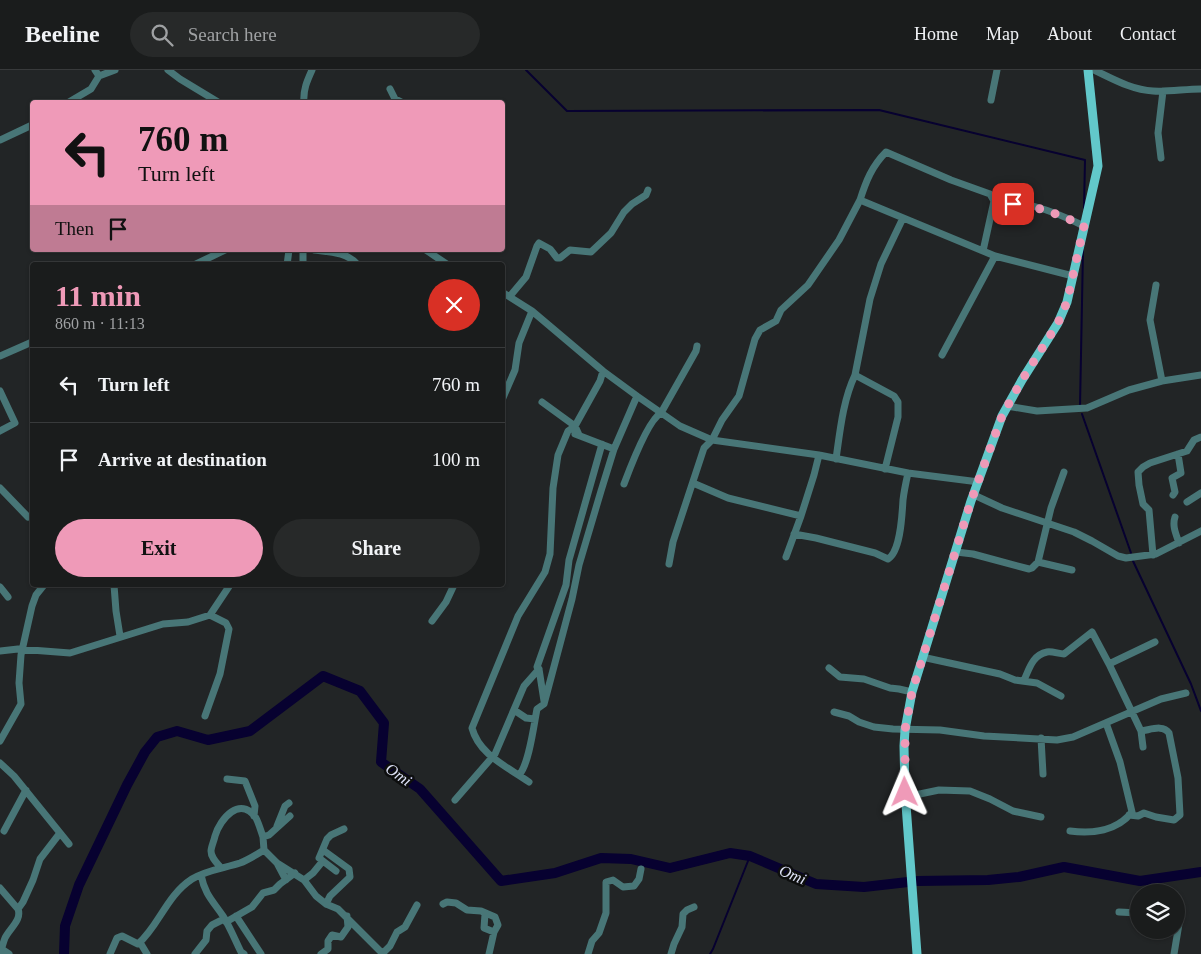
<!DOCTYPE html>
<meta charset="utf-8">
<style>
:root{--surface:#1a1c1c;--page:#272929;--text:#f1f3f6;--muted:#9fa1a3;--line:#383a3b;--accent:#ef9ab8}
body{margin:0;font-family:Georgia,serif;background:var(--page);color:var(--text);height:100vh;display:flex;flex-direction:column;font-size:19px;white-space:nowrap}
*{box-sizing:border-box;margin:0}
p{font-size:16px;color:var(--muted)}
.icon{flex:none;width:28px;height:28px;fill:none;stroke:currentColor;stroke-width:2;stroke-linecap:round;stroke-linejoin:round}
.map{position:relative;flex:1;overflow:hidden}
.details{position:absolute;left:30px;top:192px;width:475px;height:325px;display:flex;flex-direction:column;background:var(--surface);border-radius:5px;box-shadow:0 1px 4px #0004,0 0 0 1px var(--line)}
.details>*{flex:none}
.guide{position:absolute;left:30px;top:30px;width:475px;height:152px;border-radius:5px;box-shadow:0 1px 4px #0004,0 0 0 1px var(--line);background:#ef9ab8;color:#111;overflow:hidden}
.fabs{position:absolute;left:1130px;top:814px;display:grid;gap:10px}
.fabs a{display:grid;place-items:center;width:55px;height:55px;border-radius:50%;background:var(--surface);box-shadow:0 1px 4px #0004,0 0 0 1px var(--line);font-size:25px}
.pin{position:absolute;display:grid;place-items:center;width:42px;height:42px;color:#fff;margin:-21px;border-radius:10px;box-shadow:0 2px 8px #0006}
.me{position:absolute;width:55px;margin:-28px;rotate:359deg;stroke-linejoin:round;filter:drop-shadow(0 0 4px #0008)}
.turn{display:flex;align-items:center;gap:18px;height:105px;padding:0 25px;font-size:22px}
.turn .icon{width:65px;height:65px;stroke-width:2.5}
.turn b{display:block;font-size:35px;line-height:42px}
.then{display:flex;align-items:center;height:48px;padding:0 25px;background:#0003;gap:10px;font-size:19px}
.round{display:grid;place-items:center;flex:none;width:52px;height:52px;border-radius:26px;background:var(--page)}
.overview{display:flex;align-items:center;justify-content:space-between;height:85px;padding:0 25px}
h1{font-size:30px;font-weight:700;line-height:38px;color:var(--accent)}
.cta{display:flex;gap:10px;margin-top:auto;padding:10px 25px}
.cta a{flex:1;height:58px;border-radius:30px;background:var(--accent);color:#111;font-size:20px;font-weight:700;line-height:58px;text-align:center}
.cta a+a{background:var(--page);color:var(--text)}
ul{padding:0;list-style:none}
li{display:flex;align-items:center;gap:15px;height:75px;padding:0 25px;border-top:1px solid var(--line)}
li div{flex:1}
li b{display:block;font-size:19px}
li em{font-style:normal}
header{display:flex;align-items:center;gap:30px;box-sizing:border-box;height:70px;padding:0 25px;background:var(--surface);border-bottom:1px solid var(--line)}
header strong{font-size:24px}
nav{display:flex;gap:28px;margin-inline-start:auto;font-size:18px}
.search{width:350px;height:45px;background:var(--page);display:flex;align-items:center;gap:12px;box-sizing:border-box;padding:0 18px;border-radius:28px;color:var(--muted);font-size:19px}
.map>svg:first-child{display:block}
</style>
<header>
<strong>Beeline</strong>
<div class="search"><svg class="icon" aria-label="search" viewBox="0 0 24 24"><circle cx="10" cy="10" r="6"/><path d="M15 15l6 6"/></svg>Search here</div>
<nav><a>Home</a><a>Map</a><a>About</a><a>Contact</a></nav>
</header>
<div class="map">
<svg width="1201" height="884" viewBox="0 0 1201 884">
<rect width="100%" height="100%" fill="#222526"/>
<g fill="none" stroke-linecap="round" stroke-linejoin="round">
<path stroke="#070130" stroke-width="2" d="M526 0 567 41 879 40 1085 90 1084 138
M1080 337 1083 180
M1082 344 1131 483
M1133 491 1191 614 1201 641
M710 884 713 879 750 786"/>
<path stroke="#070130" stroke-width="10" d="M917 811 988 810 1019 807 1064 797 1140 811 1201 802
M64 884 65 856 79 815 127 715 145 682 157 667 177 661 208 670 250 661 323 606 360 621 384 653 381 692 420 719 501 811 555 803 601 788 631 789 670 798 730 783 750 786 816 814 864 817 908 812"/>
<path stroke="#487677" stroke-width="7" d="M95 0 99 6
M168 0 180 9 218 32
M1094 0C1113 9 1132 20 1153 21 1169 22 1185 19 1201 19
M390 19 395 29 401 32
M991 30 997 0
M69 32 91 19 99 6 115 0
M304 32C303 20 307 11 312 0
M0 70 32 55
M1161 88 1158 63 1163 21
M860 130C866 111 872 96 886 82L951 110 990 124 994 131 983 181
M994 131C1006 133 1021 133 1033 136 1051 141 1068 148 1084 156
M303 180V195
M314 180C331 182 347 182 358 195
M426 180 448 195
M194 195 225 180
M287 195 289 180
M1156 215 1150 250 1162 311
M502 222 532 241 603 301 637 326 680 356 712 370 819 385 908 403 979 412
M510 226 526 207 537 176 539 173 550 179 557 188H560L570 180 591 182 611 163 624 142 632 134 646 125 648 120
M942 285 995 186
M0 286 32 272
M855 305 894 326 898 332V347L885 399
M0 321 15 353 0 361
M502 330 515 300 519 273 532 241
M542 332 575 356 579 365
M1007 336 1037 341 1087 338 1129 320 1162 311 1201 305
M575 364 614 379
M836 389C840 361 843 330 855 305L870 229 881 194 903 148
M693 413 728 428 801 446 814 405 819 385
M624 414C630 398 648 350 661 343L696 281 697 276
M0 418 28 447
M974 425 1002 438 1074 462 1092 471 1118 486 1126 488 1156 484 1201 461
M1173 425 1175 422 1172 408 1181 403 1178 384
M1187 432 1201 423
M1175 447C1172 456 1176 464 1179 473
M794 464 816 468 875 483 888 489C901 481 902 444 903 430 904 421 906 412 908 403
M956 482 973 484 1029 499 1032 498 1038 492 1072 500
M1153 485 1149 440 1143 434 1139 415 1138 402 1143 397 1150 393 1187 381 1194 370 1201 367
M786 487 801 446
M1038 492 1051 438 1064 402
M669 494 673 472 704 378 712 370 722 350 739 326 755 269 760 260 776 251 781 240 808 215 839 170 860 130 995 186 1073 206
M114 515 116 541 120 566
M0 517 8 527
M432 551 446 532 454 515
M0 581 18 579 70 583 163 554 188 552 210 545 230 515
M922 587 1000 604 1015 610 1037 613 1061 626
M1109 594 1155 572
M829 598 840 607 864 609 890 618 899 619 912 622
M539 599 544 631
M1024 610C1029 600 1032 585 1047 582 1052 581 1059 584 1064 584L1092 562 1109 594 1141 661 1143 677
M514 640 526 648 535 649
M834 642 849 646 859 652 874 657 893 659 940 660 984 666 1057 670 1073 667 1161 629 1186 623
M205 646 220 604 229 559 226 553 210 545
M1041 668 1043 704
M0 671 21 634 19 613 21 585 32 536 36 525 44 515
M0 693 14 706 69 774
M519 705C529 695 534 654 537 639L544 634 572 529 579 495 601 421 614 379 637 326
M227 709 245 711 255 736 254 746
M529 712C508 697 479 685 472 658L518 546 545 502 550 484 553 418 558 385 568 361 575 356 600 311 603 301
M905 721 915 725 939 720 970 721 990 729 1013 741 1041 747
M455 730 495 684 524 616 539 599 537 597 566 515 569 490 602 374
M1129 745 1138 746 1144 743 1156 747 1174 750 1180 745 1178 708 1169 663C1163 654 1150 660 1141 661
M290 746 269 765 263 767 264 780 277 793 304 810 316 826 326 834 338 839 383 884
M277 756 285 736 289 733
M4 761 26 720
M1070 761C1092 764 1117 761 1132 742L1120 692 1106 653
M323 780 349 799 350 807 330 826 326 834
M277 793 286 810
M221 798C217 793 211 788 211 781 211 777 214 771 215 766 220 749 240 725 256 748 259 754 261 761 263 767
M336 801 319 788 327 769 331 765 344 759
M201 805C205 825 213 831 223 846 230 857 235 870 241 882L244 884
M304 810 313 803 322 792
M0 818 18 839C22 850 10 858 5 868 3 873 2 878 0 883
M443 834 447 832 456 833 467 840 481 841 495 847 498 855 494 862
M18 839 23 832 33 810 40 789 60 763
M1119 842 1139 843
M485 844 484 858 494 862 489 884
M236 846 261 884
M226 852 252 837 263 823 274 820 280 814 295 803
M138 874H141L147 884
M0 878 9 884
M383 883 390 876 397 862 405 857 417 835
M110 884 117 868 122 866 138 874C159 856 166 826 192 809 206 800 225 798 240 793 248 790 256 785 264 780
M195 884 206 870 207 861 212 855 224 849
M321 884 328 879V871L332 865 341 867 348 857 347 846
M588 884 592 871 599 863 606 843V812L613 810 623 817 634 816 639 809 641 799
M671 884 674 874 682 857 683 844 687 840 694 837
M1174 884 1179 854 1176 853"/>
<path stroke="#62c8ca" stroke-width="9" d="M917 884 905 721 904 676 905 660 912 622 971 431 1002 346 1022 310 1058 253 1067 232 1098 96 1088 0"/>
</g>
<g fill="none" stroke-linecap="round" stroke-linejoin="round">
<path stroke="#ef9ab8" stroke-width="9" stroke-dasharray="0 16.2" d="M905 722V660L912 622 971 431 1002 346 1022 310 1058 253 1067 232 1084 156C1061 145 1038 136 1013 134"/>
</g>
<g text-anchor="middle" stroke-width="5" stroke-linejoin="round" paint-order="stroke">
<g font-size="16" font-style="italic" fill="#dde1f6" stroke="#0d0e0e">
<text transform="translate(399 704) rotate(35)" y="6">Omi</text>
<text transform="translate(793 804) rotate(23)" y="6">Omi</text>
</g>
</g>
</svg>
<div class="fabs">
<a><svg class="icon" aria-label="layers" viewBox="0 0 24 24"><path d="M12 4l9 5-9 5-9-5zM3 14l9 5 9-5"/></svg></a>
</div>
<div class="pin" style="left:1013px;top:134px;background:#d93025"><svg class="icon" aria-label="arrive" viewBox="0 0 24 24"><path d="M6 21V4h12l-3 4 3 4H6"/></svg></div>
<svg class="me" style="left:905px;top:722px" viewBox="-20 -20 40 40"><path d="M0-17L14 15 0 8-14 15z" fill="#ef9ab8" stroke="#fff" stroke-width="4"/></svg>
<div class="guide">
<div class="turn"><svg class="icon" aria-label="left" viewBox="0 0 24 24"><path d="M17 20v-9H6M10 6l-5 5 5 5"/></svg><div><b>760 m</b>Turn left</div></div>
<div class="then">Then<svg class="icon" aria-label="arrive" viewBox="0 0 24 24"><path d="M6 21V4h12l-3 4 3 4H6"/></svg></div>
</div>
<section class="details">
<div class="overview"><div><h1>11 min</h1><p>860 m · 11:13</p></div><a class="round" style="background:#d93025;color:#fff"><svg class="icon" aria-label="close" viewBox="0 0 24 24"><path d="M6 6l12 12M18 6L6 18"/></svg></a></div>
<ul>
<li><svg class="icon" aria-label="left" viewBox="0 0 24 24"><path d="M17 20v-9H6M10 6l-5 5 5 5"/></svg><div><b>Turn left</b></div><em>760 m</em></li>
<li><svg class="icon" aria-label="arrive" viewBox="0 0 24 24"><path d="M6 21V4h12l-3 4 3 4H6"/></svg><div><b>Arrive at destination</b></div><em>100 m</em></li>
</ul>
<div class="cta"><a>Exit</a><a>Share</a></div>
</section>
</div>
